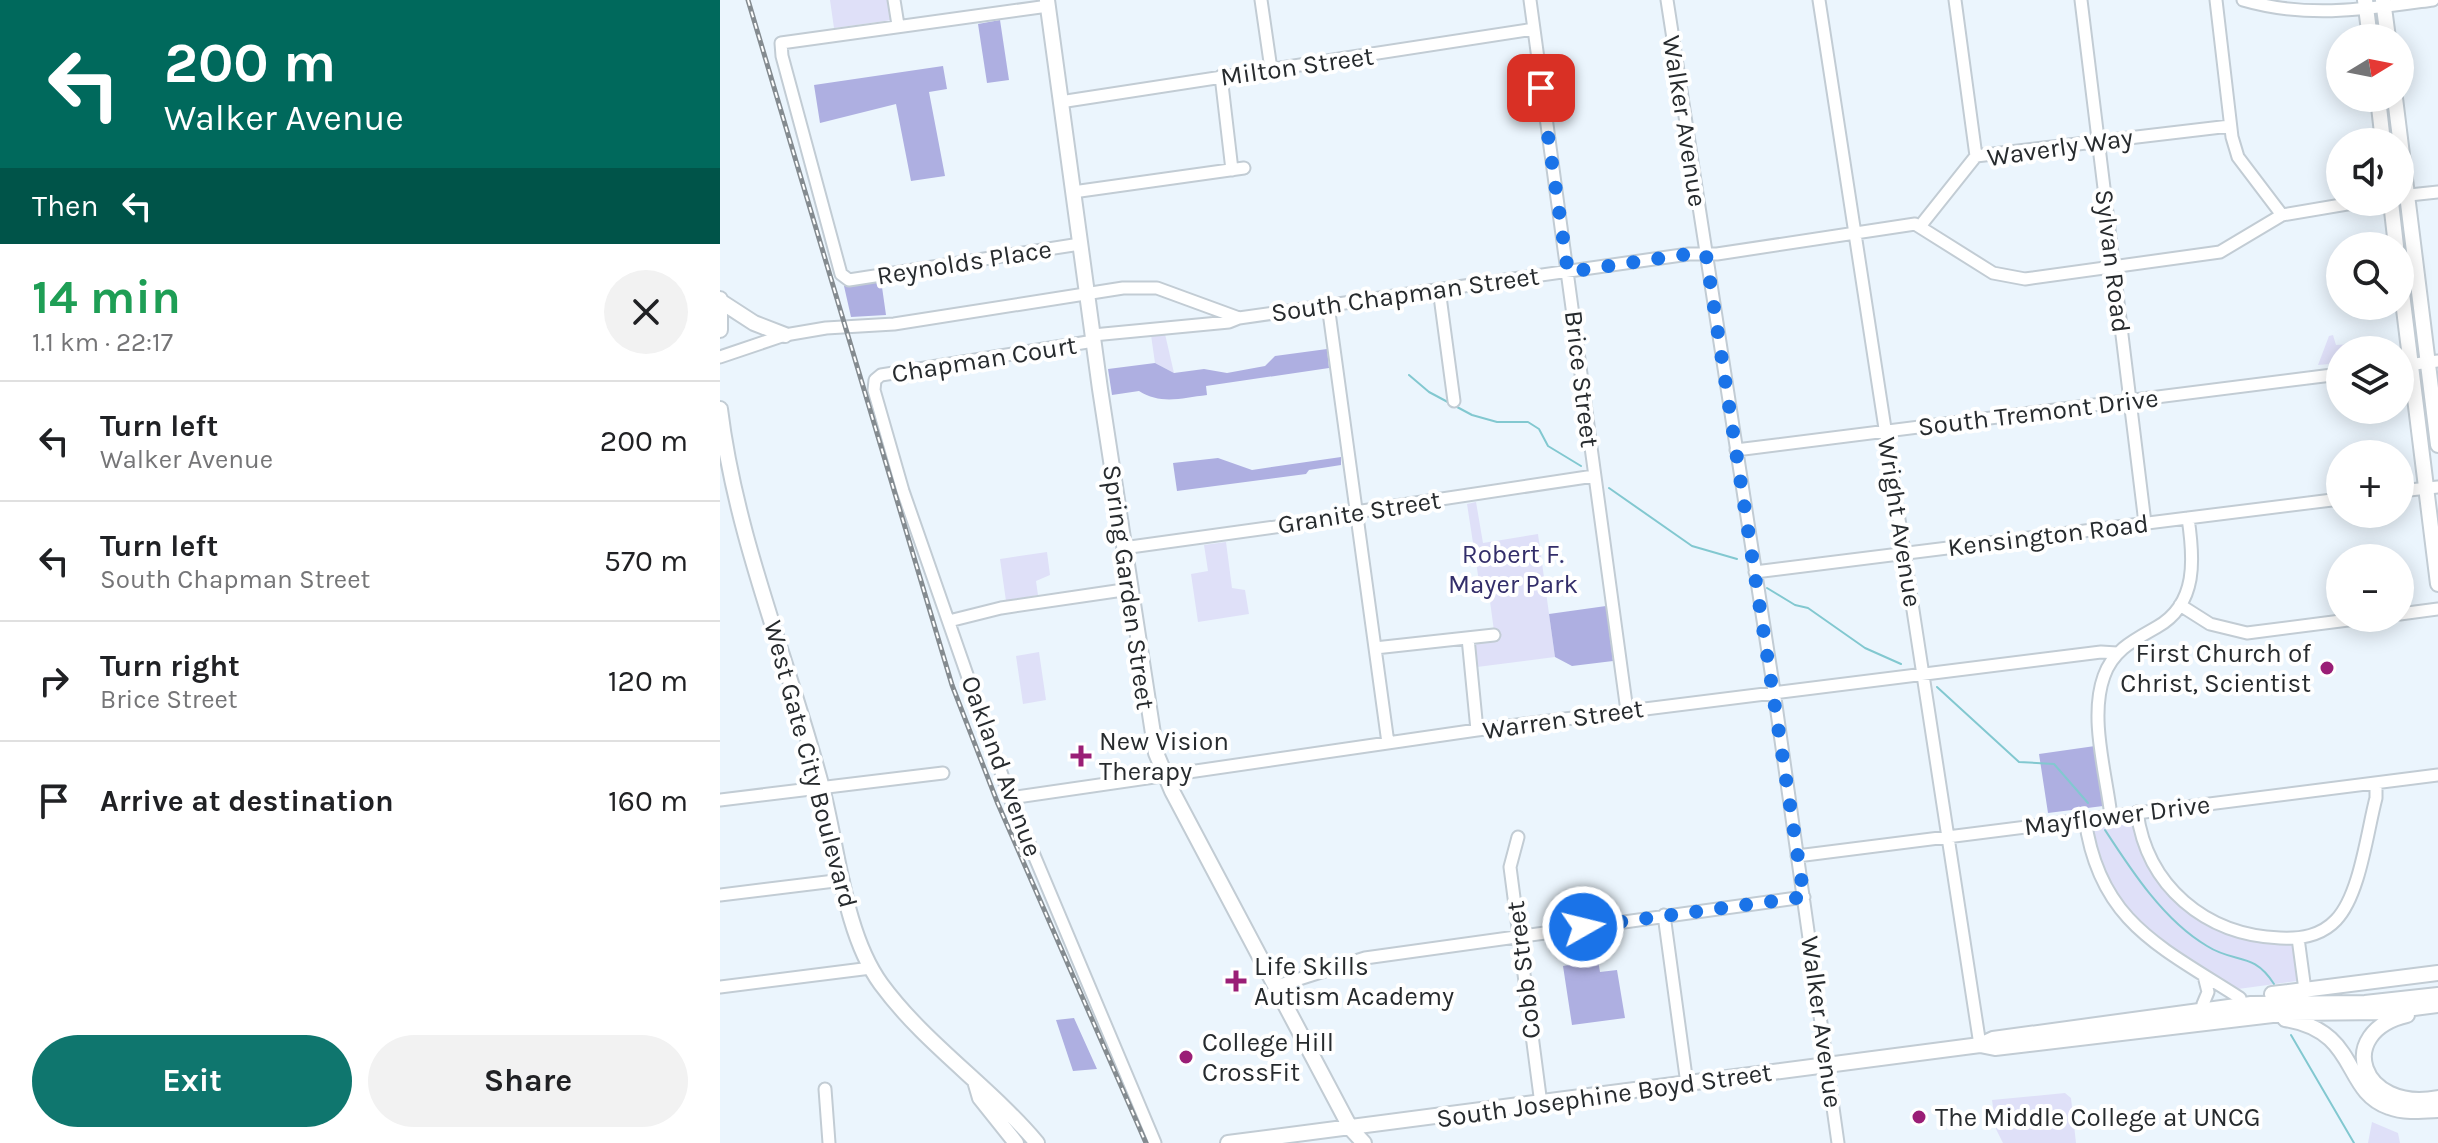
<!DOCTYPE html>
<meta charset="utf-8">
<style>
:root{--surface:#fff;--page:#f2f2f2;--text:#202124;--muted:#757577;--line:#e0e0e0;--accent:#0f766e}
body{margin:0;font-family:Karla,sans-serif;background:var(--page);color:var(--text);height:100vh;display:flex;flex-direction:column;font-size:30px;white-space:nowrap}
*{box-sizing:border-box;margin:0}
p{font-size:26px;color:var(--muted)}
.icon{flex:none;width:44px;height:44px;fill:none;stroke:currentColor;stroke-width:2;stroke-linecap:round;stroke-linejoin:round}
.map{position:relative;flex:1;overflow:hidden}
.side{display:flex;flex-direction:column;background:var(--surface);width:720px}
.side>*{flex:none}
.banner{background:#00695c;color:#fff;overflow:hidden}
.needle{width:52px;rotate:80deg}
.tools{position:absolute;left:1606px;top:24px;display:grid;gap:16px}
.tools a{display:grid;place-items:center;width:88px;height:88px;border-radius:50%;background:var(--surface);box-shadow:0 4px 20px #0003;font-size:40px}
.pin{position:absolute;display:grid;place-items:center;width:68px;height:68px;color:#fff;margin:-34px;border-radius:16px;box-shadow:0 4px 12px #0006}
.me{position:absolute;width:88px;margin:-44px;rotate:82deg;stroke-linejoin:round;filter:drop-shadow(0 0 6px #0008)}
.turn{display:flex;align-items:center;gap:28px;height:168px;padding:0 32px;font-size:36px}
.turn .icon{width:104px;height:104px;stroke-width:2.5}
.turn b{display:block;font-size:56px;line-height:68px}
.then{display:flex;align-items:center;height:76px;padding:0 32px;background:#0003;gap:16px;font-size:30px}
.round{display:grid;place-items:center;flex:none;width:84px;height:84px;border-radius:42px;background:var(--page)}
.summary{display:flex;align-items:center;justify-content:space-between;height:136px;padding:0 32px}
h1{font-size:48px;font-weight:700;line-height:60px;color:#1e9e55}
.cta{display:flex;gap:16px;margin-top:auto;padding:16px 32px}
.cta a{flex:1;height:92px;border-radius:48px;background:var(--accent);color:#fff;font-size:32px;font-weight:700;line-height:92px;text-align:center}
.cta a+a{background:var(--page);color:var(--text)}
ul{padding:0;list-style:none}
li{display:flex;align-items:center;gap:24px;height:120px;padding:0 32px;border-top:2px solid var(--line)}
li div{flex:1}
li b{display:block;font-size:30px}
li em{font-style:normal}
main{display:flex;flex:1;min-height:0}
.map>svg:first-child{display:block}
</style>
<main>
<section class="side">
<div class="banner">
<div class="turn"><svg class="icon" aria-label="left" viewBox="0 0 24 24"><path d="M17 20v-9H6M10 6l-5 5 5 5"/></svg><div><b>200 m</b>Walker Avenue</div></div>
<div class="then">Then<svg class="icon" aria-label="left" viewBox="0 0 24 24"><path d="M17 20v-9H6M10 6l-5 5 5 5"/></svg></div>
</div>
<div class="summary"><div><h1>14 min</h1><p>1.1 km · 22:17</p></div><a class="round"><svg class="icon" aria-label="close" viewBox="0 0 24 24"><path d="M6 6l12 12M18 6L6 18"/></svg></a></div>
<ul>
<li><svg class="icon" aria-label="left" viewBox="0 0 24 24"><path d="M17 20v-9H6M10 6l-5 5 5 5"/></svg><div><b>Turn left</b><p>Walker Avenue</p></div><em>200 m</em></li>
<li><svg class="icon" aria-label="left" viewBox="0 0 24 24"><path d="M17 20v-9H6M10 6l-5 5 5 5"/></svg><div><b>Turn left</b><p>South Chapman Street</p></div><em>570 m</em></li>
<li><svg class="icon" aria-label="right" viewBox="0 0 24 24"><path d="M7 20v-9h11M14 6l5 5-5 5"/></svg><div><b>Turn right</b><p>Brice Street</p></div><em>120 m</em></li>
<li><svg class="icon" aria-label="arrive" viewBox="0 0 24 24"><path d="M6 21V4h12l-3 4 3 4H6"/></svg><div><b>Arrive at destination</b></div><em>160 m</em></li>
</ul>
<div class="cta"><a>Exit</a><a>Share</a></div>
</section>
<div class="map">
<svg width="1718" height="1143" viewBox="0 0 1718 1143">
<rect width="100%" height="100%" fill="#ebf5fd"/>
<path fill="#dfe0f8" d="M110 0H169L172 20 114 28Z
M445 334 454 373 435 363 431 335Z
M1613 335 1616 345 1632 344V350H1620V363L1598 365 1609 336Z
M756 502 763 543 818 534 835 657 757 667 754 645 775 638 768 587 760 588 747 504Z
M506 542 512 588 525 590 529 614 478 622 471 574 488 571 484 545Z
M327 552 330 575 316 581 318 595 286 601 280 559Z
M319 652 326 700 303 704 296 656Z
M1411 822C1417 834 1418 849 1425 862 1453 918 1511 939 1570 943L1574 950 1577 981 1518 989 1449 948 1409 915 1382 872 1372 828 1376 824Z
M1345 1093 1351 1098 1356 1143H1283L1276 1129 1272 1100Z
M1652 1122 1678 1133 1680 1143H1648Z"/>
<path fill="#aeafe1" d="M280 20 289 80 267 83 258 24Z
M223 66 227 89 209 92 225 176 191 181 176 104 100 123 94 85Z
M161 280 166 315 131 317 124 286Z
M607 349 609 368 486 386 487 395C462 398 441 405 419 391L392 395 388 369 435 363 454 373 484 369 507 373 545 366 555 356Z
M621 457V465L589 470 586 474 457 491 453 463 498 458 532 470Z
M886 606 893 661 852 666 835 657 829 614Z
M1375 746 1383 806 1328 813 1319 754Z
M878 960 880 972 897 970 905 1018 852 1025 843 966Z
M354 1018 377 1069 353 1071 336 1020Z"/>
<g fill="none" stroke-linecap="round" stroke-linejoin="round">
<path stroke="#82c8d0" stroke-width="2" d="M689 375 709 392 752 415 777 422H808L819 429 828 446 861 466
M889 488 972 546 1017 559
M1047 588 1075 605 1088 608 1145 648 1181 664
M1217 687 1299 762 1334 764 1368 803
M1385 830C1411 870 1444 921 1487 946 1515 964 1533 951 1554 984
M1571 1035 1634 1143"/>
<g stroke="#c2ccd4" stroke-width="15">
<path id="minor" d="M174 0 178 25
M541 0 551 69
M810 0 907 711
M947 0 1054 691 1118 1143
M1099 0 1260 1045
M1235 0 1256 156
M1361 0 1425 523
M1496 0 1512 137 1518 157 1562 215
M1523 0C1588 19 1647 9 1713 0
M328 6 61 43 62 56 121 274 129 280 360 244
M501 76 512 170
M340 102 814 29
M353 192 524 168
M1680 196 1718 192
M1201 225 1256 156 1510 126
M719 289 734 401
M608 305 668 743
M373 335 509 322 519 318
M374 341 161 375 155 380 154 390 183 491 290 798 435 1143
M0 357 65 335 106 328 174 324 403 288H437L519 318 969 254H997L1195 224 1273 273 1305 279 1500 252 1562 215 1639 202
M1680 366 1718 361
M1016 450 1620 374
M1680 491 1718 487
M403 548 613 519 642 511 874 476
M1035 572 1620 499
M1460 605 1490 624 1527 633 1644 618
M1680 614 1718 609
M229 621 281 608 410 589
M748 638 757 730
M655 648 774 635
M290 798 757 730 1381 652 1397 653
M0 800 223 773
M1417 812C1427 886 1485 935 1560 938 1581 939 1601 936 1616 920 1640 895 1647 832 1656 798V783
M1391 816C1386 773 1369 717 1384 676 1393 650 1414 640 1437 627 1478 604 1474 558 1468 518
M1365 819C1379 922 1441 947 1520 998
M798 837 790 867 821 1104
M1077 856 1718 775
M0 895 123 880
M944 915 967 1084
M1578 938 1585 990
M557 986 645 958 1084 897
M0 987 151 968
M1483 1004 1488 992 1484 976
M105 1089 109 1143"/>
</g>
<g stroke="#c2ccd4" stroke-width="18">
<path id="major" d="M327 0 380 389 436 753 452 791 631 1129 644 1143
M1645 0 1650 38
M1663 0 1668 38
M1658 98 1663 142
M1675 98 1718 445
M1671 202 1676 246
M1680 277 1718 584
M0 299V330
M0 301 34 323 65 335
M0 409C16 539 69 662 102 788 118 849 124 933 161 984 205 1044 269 1086 317 1143
M1552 994 1718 973
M1687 1015C1614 1032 1640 1113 1718 1098
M1565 1019C1640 1031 1622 1091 1669 1107 1684 1113 1702 1111 1718 1110
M1260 1045 1275 1048 1570 1013 1663 1012 1718 1005
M255 1081 260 1098 296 1143
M508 1143 1260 1045 1273 1039 1531 1004 1645 1003 1718 995"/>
</g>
<use href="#minor" stroke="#fff" stroke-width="11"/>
<use href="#major" stroke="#fff" stroke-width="14"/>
<g stroke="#848b90" stroke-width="5">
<path id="rail" d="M28 0 232 685 278 804 426 1143"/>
</g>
<use href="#rail" stroke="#fff" stroke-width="2" stroke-dasharray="6" stroke-linecap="butt"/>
</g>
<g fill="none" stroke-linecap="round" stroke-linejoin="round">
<path stroke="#1a73e8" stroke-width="14" stroke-dasharray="0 25.2" d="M821 88 848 272 969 254 986 255 1084 897 863 927"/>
</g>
<g fill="#9a1e76" stroke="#fff" stroke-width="3">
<circle cx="1607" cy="668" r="8"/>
<path d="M357 744h8v8h8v8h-8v8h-8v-8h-8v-8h8z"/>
<path d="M512 969h8v8h8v8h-8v8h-8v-8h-8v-8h8z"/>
<circle cx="466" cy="1057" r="8"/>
<circle cx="1199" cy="1117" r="8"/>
</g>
<g text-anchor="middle" stroke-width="8" stroke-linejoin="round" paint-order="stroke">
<g font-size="26" fill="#272b2e" stroke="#fff">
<text transform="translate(577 66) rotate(-8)" y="9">Milton Street</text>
<text transform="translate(965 121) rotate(81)" y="9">Walker Avenue</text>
<text transform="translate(1340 147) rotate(-8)" y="9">Waverly Way</text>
<text transform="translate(1393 261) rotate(83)" y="9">Sylvan Road</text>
<text transform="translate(244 262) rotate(-9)" y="9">Reynolds Place</text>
<text transform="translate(685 294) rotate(-8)" y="9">South Chapman Street</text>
<text transform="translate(264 359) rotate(-9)" y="9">Chapman Court</text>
<text transform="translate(862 379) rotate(83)" y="9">Brice Street</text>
<text transform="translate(1318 412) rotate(-7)" y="9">South Tremont Drive</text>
<text transform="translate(639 512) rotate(-9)" y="9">Granite Street</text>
<text transform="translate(1180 522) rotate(81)" y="9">Wright Avenue</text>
<text transform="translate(1328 535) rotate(-7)" y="9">Kensington Road</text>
<text transform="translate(409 587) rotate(82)" y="9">Spring Garden Street</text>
<text transform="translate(843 719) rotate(-8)" y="9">Warren Street</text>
<text transform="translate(91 764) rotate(75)" y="9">West Gate City Boulevard</text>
<text transform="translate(282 766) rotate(70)" y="9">Oakland Avenue</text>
<text transform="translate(1397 815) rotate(-7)" y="9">Mayflower Drive</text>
<text transform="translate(803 970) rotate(-97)" y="9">Cobb Street</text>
<text transform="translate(1102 1022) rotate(82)" y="9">Walker Avenue</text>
<text transform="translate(884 1095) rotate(-8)" y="9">South Josephine Boyd Street</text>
</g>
<g font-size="26" fill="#332e6a" stroke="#fff">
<text x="793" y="563">Robert F.<tspan x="793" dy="30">Mayer Park</tspan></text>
</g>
<g font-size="26" fill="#272b2e" stroke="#fff" text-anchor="start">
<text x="1591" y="662" text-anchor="end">First Church of<tspan x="1591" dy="30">Christ, Scientist</tspan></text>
<text x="379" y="750">New Vision<tspan x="379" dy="30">Therapy</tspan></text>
<text x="534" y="975">Life Skills<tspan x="534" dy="30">Autism Academy</tspan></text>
<text x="482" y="1051">College Hill<tspan x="482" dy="30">CrossFit</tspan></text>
<text x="1215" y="1126">The Middle College at UNCG</text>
</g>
</g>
</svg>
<div class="tools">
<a><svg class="needle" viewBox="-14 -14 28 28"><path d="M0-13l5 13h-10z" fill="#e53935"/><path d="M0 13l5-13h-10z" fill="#757577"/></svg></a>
<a><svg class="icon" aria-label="sound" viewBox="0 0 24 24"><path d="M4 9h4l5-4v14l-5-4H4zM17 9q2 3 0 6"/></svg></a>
<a><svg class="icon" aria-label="search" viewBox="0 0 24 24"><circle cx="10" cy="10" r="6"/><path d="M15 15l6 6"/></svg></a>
<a><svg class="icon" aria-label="layers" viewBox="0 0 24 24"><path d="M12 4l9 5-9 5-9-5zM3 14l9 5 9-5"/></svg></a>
<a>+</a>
<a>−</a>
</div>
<div class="pin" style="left:821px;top:88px;background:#d93025"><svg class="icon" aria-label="arrive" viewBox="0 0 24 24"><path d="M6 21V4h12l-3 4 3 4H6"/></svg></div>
<svg class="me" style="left:863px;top:927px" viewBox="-20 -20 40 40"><circle r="17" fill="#1a73e8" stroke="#fff" stroke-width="3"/><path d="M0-11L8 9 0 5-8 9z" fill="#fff"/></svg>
</div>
</main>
